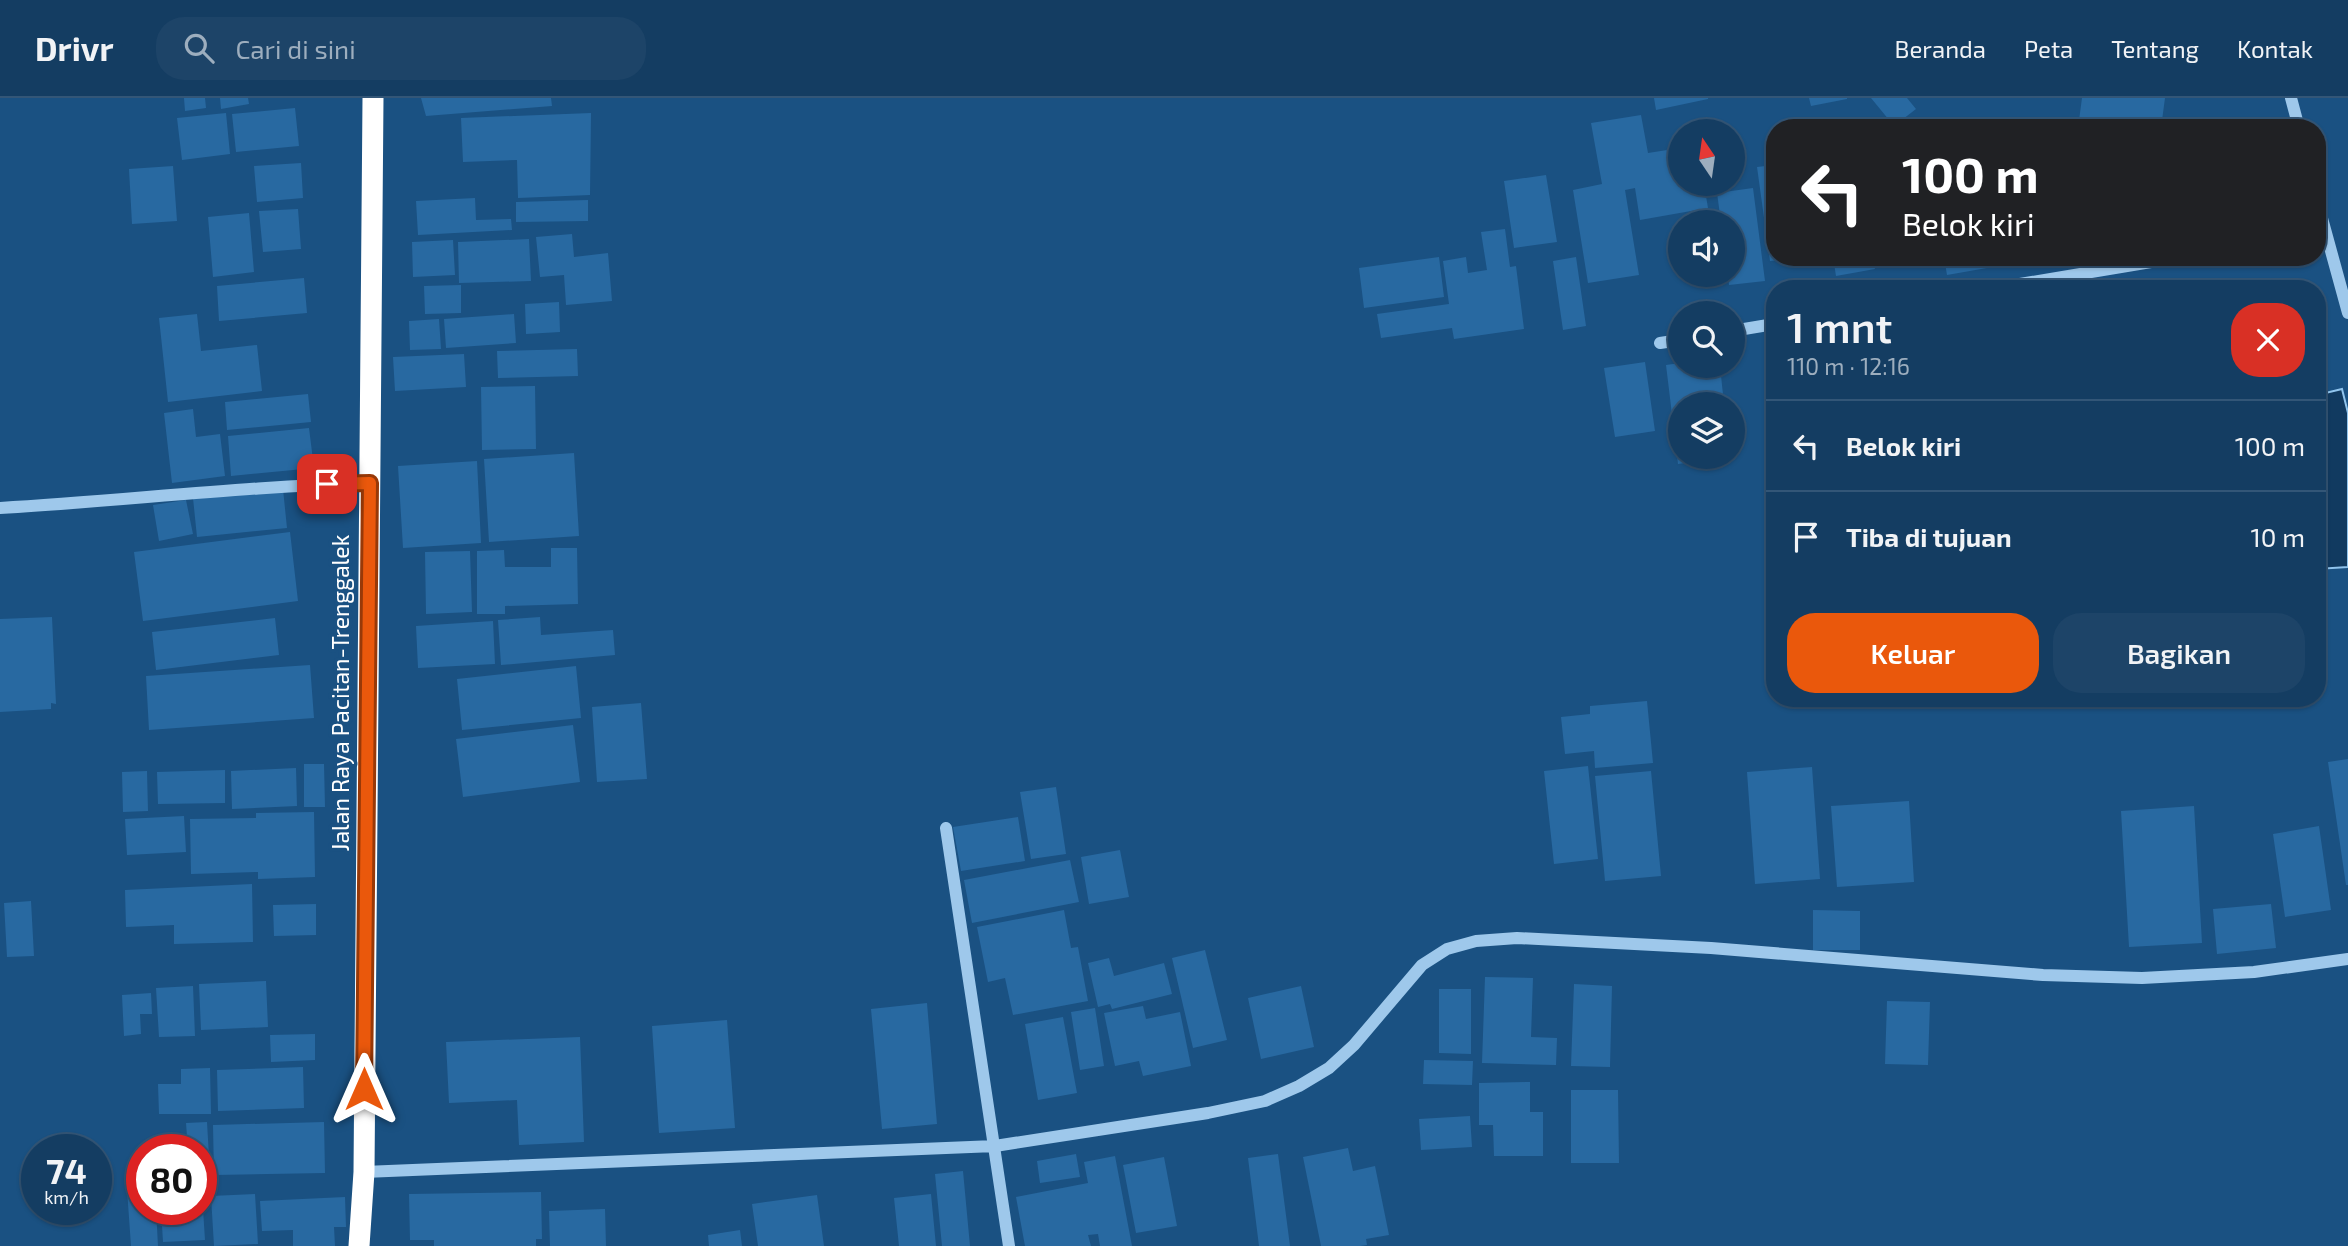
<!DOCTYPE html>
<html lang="id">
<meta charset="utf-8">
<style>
:root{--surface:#143d62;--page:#1d4468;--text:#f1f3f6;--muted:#9daebe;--line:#335677;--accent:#ea580c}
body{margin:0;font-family:"Exo 2",sans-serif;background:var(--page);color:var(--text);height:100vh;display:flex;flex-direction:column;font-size:26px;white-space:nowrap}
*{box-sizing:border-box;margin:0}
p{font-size:23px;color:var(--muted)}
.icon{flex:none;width:38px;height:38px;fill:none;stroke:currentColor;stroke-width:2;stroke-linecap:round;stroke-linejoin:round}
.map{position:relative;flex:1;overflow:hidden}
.drawer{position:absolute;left:1766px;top:182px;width:560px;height:427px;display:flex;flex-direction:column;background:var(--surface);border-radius:28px;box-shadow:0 2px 5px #0004,0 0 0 2px var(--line)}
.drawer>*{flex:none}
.guide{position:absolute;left:1766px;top:21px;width:560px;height:147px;border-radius:28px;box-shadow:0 2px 5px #0004,0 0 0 2px var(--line);background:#202124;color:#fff;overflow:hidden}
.needle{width:46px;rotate:347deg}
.buttons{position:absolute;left:1668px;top:21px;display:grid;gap:14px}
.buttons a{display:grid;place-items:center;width:77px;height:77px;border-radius:50%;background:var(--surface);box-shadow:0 2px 5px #0004,0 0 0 2px var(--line);font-size:35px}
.speed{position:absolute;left:21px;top:1036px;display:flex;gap:14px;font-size:35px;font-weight:700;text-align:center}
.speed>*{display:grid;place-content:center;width:91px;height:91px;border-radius:50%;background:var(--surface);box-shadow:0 2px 5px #0004,0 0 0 2px var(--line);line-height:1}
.speed small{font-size:18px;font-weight:400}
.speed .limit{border:10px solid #d22;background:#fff;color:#111}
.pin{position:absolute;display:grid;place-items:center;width:60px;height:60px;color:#fff;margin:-30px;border-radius:14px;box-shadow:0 4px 10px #0006}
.me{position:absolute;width:77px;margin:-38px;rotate:0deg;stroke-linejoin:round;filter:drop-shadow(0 0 5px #0008)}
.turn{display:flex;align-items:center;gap:24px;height:147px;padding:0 21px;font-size:32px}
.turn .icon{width:91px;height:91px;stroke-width:2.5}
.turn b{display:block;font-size:49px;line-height:60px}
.round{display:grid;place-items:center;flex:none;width:74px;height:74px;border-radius:28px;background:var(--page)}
.summary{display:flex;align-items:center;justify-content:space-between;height:119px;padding:0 21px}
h1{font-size:42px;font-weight:600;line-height:52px}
.primary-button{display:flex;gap:14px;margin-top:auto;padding:14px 21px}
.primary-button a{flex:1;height:80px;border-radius:28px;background:var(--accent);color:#fff;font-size:28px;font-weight:600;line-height:80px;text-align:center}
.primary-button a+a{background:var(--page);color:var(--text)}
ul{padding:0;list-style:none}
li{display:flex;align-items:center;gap:21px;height:91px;padding:0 21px;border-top:2px solid var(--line)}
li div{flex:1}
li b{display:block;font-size:26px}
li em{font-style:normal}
header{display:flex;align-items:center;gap:42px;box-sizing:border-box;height:98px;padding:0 35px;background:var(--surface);border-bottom:2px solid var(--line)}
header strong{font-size:33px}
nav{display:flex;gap:38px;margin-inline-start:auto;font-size:24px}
.search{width:490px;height:63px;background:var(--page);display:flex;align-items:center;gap:18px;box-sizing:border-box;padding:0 24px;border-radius:28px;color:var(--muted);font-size:26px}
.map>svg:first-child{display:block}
</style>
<header>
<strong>Drivr</strong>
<div class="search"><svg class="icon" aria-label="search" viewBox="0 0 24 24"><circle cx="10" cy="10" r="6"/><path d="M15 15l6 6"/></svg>Cari di sini</div>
<nav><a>Beranda</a><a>Peta</a><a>Tentang</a><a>Kontak</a></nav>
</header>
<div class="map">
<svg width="2348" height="1148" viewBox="0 0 2348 1148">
<rect width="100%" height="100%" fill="#1a5182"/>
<path fill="#113a60" stroke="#90c4ed" stroke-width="2" d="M2342 291 2348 315V469L2317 471V297Z"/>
<path fill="#2869a1" d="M184 0H205L206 10 185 13Z
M220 0H248L249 6 221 11Z
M421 0H551L552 8 426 18Z
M1654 0H1708V1L1656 12Z
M1809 0H1847V1L1811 8Z
M1871 0H1907L1916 11 1894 28Z
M2082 0H2165L2161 30H2078Z
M295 10 299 48 236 54 232 16Z
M226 15 230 56 182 62 177 20Z
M591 15 590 97 518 100 517 62 463 64 461 20Z
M1641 17 1648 55 1680 50V86H1704L1708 110 1640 122 1635 90 1625 92 1639 177 1588 185 1573 92 1602 86 1591 25Z
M301 65 303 100 257 104 254 68Z
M1774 67V159L1788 161 1770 163 1757 69Z
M173 68 177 123 132 126 129 71Z
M1546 77 1557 144 1514 150 1504 83Z
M1753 90 1765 183 1729 187 1728 177H1732V124H1721L1717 95Z
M475 100 476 122 511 121 512 132 418 137 416 103Z
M588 102V123L516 124V104Z
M298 111 301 151 263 154 259 113Z
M249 115 254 174 213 179 208 119Z
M1505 131 1510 169 1516 168 1524 231 1454 241 1452 230 1381 240 1377 216 1449 206 1443 163 1466 159 1468 175 1487 172 1481 134Z
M572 136 574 159 608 155 612 203 566 207 564 177 540 179 536 139Z
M529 141 531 183 459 185 458 144Z
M453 142 455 177 413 179 412 144Z
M1439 159 1444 199 1364 210 1359 170Z
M1576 159 1586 228 1563 232 1553 163Z
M1833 159H1872L1875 171 1836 178Z
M1944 159H2003L2004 167 1947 177Z
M304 180 307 215 219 223 217 188Z
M461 187V215L425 216 424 188Z
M559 204 560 234 526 236 525 206Z
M197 216 201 253 257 247 262 293 168 304 159 220Z
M514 216 516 245 446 250 444 221Z
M439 221 441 251 410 252 409 223Z
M577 251 578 278 498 280 497 253Z
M464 256 466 289 395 293 393 259Z
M1645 264 1655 333 1615 339 1604 270Z
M1680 265V268H1720L1724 306H1680V359L1722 360 1678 366 1666 267Z
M535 288 536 351 482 352 481 289Z
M308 296 311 324 227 332 225 304Z
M193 311 196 339 220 336 225 378 172 385 164 315Z
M1774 328V360H1773L1768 329Z
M309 330 314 370 231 378 228 338Z
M574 355 579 438 489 444 484 361Z
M477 363 481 445 403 450 398 368Z
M283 391 287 430 197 439 193 400Z
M186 402 193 436 159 443 153 407Z
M290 434 298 503 143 523 134 454Z
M551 450H577L578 506 505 508V516H477V453L504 452 505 469H551Z
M470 453 472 514 426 516 425 454Z
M52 519 56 606 51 605V611L0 614V521Z
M540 519 541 537 613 532 615 557 501 567 498 522Z
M275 520 279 557 156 572 152 534Z
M493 523 495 566 418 570 416 528Z
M310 567 314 620 149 632 146 578Z
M576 568 581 620 462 632 457 581Z
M1647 603 1653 665 1595 670 1594 653 1565 656 1561 619 1590 616V608Z
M641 605 647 681 597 684 592 609Z
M573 627 580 684 463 699 456 641Z
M2348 661V787H2346L2328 664Z
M304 666H324L325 709H304Z
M1588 668 1598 761 1554 766 1544 673Z
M1812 669 1820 781 1755 786 1747 674Z
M296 670 297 708 232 711 231 673Z
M225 672V705L158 706 157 674Z
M147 673 148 713 123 714 122 674Z
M1651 673 1661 778 1605 783 1595 678Z
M1056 689 1066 756 1031 761 1020 694Z
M1909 703 1914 784 1837 789 1831 708Z
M2194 708 2202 845 2129 849 2121 713Z
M314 714 315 779 258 781V774L191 776 190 721 256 720V715Z
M184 718 186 754 127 757 125 721Z
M1018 719 1025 763 961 773 953 729Z
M2319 728 2331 812 2285 819 2273 736Z
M1120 752 1129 799 1089 806 1081 759Z
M1070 762 1079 804 972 825 964 782Z
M252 786 253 844 174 846V827L126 829 125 792Z
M31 803 34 858 7 859 4 805Z
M316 806V837L274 838 273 807Z
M2271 806 2276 850 2217 856 2213 811Z
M1064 812 1071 850 1078 849 1088 903 1013 917 1005 880 988 884 977 829Z
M1813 812 1860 813V852H1813Z
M1205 852 1227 942 1193 950 1172 860Z
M1109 860 1114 878 1164 865 1172 896 1112 911 1110 906 1098 909 1088 865Z
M1485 879 1533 880 1531 939 1557 940 1556 967 1482 965Z
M266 883 268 929 201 932 199 886Z
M1574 886 1612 888 1610 969 1571 968Z
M193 888 195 938 159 939 156 890Z
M1301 888 1314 949 1261 961 1248 900Z
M1439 891H1471V956L1439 955Z
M151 895 152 916H140L141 936 124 938 122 897Z
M1887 903 1930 904 1928 967 1885 966Z
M927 905 937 1026 882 1031 871 911Z
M1143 908 1146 921 1180 914 1191 968 1143 978 1139 963 1115 968 1104 915Z
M1095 910 1104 968 1080 972 1071 914Z
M1063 919 1077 995 1038 1002 1025 926Z
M727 922 735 1030 659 1035 652 928Z
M315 936V962L271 964 270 937Z
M580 939 584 1044 519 1047 517 1002 449 1005 446 944Z
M1424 962 1473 963 1472 987 1423 986Z
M303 969 304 1010 218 1013 217 972Z
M210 970 211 1016H159L158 986H181V971Z
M1530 984V1014H1543V1058H1494L1493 1027H1479V985Z
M1571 992H1618L1619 1065H1571Z
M1470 1018 1472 1049 1421 1052 1419 1021Z
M207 1024 210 1076H201V1052H188L186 1025Z
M324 1024 325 1075 214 1077 213 1027Z
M1348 1050 1353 1073 1375 1068 1389 1137 1366 1141 1367 1147 1360 1148H1321L1303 1059Z
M1076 1056 1080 1079 1040 1085 1037 1063Z
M1278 1056 1290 1148H1259L1248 1060Z
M1115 1058 1132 1148H1100L1098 1136 1088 1137 1091 1148H1025L1016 1099 1088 1085 1084 1064Z
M1164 1059 1177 1128 1136 1135 1123 1067Z
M96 1061H102L103 1110H96Z
M963 1073 970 1148H942L935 1076Z
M142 1076V1111H156L158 1148H131L126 1077Z
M541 1094 542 1141H536V1148H434V1142H410L409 1096Z
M255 1096 258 1146 214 1148 211 1098Z
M931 1096 936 1148H899L894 1100Z
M817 1097 824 1148H758L752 1106Z
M345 1099 346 1129H334L335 1148H293V1132L262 1133 260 1103Z
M161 1111H203L205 1142 163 1144Z
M605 1111 606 1148H550L549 1113Z
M740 1132 742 1148H709L708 1137Z"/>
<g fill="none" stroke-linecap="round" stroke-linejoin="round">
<path stroke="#9ec8eb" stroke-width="12" d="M2291 0 2299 30
M2317 102 2348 215
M1990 191 2181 159
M1732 233 1774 226
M1660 245 1680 242
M0 410C123 403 246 388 370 385
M946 730 1009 1148
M364 1074 995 1048 1208 1015 1265 1003 1299 988 1329 970 1354 947 1422 867 1447 851 1476 843 1517 840 1711 850 2043 877 2142 880 2254 874 2348 861"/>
<path stroke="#fff" stroke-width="21" d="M359 1148 364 1074 373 0"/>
</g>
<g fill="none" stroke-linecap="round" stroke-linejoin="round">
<g stroke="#983908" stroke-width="18">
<path id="route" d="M327 386 370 385 364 991"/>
</g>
<use href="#route" stroke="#ea580c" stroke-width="12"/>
</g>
<g text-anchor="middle" stroke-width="7" stroke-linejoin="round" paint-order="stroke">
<g font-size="23" fill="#fff" stroke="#1a5182">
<text transform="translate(341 595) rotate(-90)" y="8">Jalan Raya Pacitan-Trenggalek</text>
</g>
</g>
</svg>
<div class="buttons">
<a><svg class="needle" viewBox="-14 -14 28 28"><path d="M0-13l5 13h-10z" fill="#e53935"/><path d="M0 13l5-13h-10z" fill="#9daebe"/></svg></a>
<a><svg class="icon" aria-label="sound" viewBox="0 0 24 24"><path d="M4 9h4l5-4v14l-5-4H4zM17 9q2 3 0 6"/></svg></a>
<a><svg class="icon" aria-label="search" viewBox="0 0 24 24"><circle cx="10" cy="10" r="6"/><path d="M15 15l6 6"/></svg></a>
<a><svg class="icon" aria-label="layers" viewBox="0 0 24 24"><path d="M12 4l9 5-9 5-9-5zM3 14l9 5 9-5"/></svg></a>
</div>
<div class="speed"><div>74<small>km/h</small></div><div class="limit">80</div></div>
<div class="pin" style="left:327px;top:386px;background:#d93025"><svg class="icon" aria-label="arrive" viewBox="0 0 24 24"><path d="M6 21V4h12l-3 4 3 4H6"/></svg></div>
<svg class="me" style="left:364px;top:991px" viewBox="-20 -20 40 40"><path d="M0-17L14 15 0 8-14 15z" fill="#ea580c" stroke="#fff" stroke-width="4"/></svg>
<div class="guide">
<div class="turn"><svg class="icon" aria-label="left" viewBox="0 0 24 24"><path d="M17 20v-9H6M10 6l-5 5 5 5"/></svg><div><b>100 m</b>Belok kiri</div></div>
</div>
<section class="drawer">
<div class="summary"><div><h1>1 mnt</h1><p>110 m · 12:16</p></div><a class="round" style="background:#d93025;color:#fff"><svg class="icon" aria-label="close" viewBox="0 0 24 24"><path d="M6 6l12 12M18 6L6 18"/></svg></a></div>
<ul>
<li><svg class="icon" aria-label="left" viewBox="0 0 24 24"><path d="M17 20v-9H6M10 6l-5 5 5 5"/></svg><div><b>Belok kiri</b></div><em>100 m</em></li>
<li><svg class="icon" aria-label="arrive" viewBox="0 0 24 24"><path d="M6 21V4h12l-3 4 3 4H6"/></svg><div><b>Tiba di tujuan</b></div><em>10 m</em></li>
</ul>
<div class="primary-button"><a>Keluar</a><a>Bagikan</a></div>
</section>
</div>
